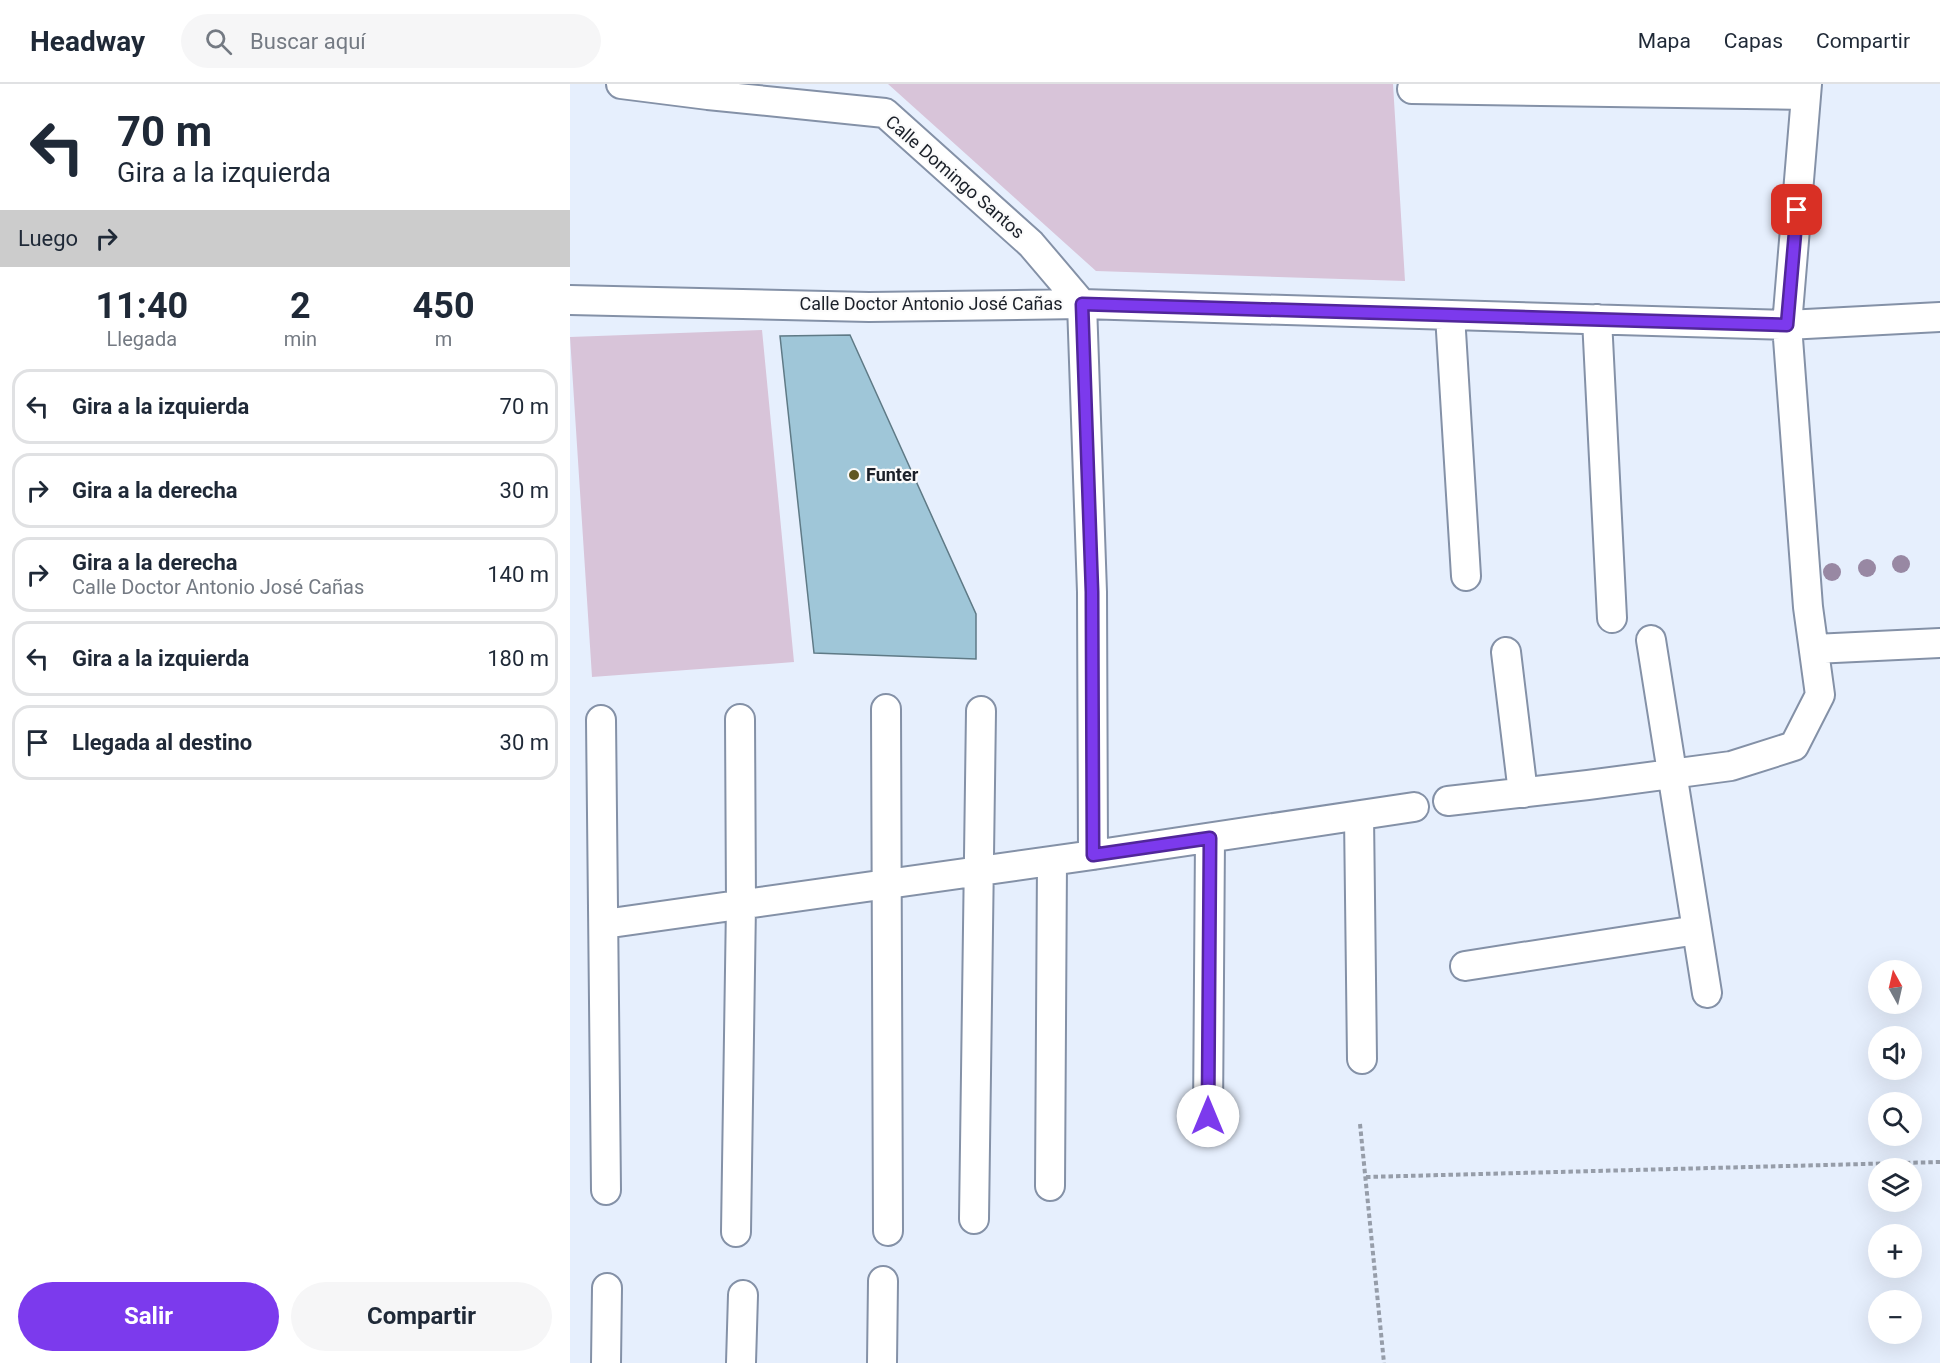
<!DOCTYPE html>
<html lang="es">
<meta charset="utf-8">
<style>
:root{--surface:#fff;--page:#f6f6f7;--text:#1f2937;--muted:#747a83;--line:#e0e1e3;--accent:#7c3aed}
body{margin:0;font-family:Roboto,sans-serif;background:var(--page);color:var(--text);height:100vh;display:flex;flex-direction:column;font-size:22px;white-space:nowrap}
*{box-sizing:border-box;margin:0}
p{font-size:20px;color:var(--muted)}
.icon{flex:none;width:33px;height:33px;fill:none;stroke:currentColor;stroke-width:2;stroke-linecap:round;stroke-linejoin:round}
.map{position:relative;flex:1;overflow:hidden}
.details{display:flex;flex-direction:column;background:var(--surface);width:570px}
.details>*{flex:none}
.top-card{background:#fff;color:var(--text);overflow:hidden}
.needle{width:39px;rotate:352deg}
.buttons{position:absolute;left:1298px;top:876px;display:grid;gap:12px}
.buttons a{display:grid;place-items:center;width:54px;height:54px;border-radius:50%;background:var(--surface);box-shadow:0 6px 24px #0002;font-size:30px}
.pin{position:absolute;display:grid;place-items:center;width:51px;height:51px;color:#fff;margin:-26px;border-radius:12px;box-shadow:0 3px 9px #0006}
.me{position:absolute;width:66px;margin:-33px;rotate:0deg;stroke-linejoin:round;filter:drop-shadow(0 0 4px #0008)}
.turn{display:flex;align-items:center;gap:21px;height:126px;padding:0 18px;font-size:27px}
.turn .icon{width:78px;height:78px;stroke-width:2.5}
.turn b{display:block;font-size:42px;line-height:51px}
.then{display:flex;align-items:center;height:57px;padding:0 18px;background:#0003;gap:12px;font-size:22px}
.eta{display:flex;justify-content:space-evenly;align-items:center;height:102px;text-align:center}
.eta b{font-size:36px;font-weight:700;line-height:42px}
.cta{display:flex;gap:12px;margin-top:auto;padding:12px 18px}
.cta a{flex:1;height:69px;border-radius:36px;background:var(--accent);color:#fff;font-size:24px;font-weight:700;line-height:69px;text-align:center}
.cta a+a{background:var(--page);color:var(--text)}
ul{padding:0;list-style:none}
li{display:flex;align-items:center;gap:18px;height:75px;margin:0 12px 9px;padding:0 6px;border:3px solid var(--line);border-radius:18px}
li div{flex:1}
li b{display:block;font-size:22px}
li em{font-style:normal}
header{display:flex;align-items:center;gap:36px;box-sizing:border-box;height:84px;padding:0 30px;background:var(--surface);border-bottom:2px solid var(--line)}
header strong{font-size:28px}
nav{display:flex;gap:33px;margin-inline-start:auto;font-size:21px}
.search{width:420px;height:54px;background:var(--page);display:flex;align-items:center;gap:15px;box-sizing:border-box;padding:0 21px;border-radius:33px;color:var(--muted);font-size:22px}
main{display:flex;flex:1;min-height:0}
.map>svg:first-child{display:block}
</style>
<header>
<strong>Headway</strong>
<div class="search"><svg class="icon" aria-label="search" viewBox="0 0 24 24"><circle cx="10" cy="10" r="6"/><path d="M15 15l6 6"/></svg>Buscar aquí</div>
<nav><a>Mapa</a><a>Capas</a><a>Compartir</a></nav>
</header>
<main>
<section class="details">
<div class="top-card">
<div class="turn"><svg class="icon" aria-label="left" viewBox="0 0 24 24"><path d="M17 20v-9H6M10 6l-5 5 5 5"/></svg><div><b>70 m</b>Gira a la izquierda</div></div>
<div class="then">Luego<svg class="icon" aria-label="right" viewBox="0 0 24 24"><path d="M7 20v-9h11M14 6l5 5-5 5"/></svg></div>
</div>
<div class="eta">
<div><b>11:40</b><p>Llegada</p></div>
<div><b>2</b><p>min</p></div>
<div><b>450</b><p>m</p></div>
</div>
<ul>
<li><svg class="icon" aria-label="left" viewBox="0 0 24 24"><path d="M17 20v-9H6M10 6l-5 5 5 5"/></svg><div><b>Gira a la izquierda</b></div><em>70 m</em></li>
<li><svg class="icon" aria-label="right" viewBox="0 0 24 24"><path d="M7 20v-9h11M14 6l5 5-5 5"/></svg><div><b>Gira a la derecha</b></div><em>30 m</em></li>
<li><svg class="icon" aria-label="right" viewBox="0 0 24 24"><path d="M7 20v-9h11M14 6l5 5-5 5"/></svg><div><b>Gira a la derecha</b><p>Calle Doctor Antonio José Cañas</p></div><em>140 m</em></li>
<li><svg class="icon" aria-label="left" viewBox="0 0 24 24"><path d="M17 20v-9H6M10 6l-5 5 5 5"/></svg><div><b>Gira a la izquierda</b></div><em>180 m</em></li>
<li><svg class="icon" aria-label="arrive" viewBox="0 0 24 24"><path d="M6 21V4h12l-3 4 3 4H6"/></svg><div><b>Llegada al destino</b></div><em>30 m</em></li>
</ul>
<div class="cta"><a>Salir</a><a>Compartir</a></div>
</section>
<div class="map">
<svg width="1370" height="1279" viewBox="0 0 1370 1279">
<rect width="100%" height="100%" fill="#e6effd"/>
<path fill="#d8c4d9" d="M318 0H823L835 197 526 187Z
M192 246 224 578 22 593 0 253Z"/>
<path fill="#9fc6d8" stroke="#5f7a86" stroke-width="1.5" d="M280 251 406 530V575L244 569 210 252Z"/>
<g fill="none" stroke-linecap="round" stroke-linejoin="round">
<g stroke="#8491a7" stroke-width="32">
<path id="minor" d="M51 0 138 11 315 29 461 160 512 220
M842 5 1236 11
M0 216 299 223 512 220 1217 241 1370 233
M512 220 522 508 523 771
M880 231 896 492
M1027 235 1042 534
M1081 556 1137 909
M1244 565 1370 559
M936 568 953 709
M316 625 318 1147
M31 636 36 1106
M878 717 1018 701 1161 682 1224 662 1250 611 1238 523 1217 241 1237 0
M789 732 792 975
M34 840 523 771 844 723
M895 882 1127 846
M638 1032 640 754
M480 1102 482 777
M404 1135 411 627
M166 1148 171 821 170 635
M36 1279 37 1204
M171 1279 173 1211
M312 1279 313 1197"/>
</g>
<path stroke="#969da9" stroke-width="4" stroke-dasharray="4.5 3" stroke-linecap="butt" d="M790 1040 814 1279
M796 1093 1370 1078"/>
<use href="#minor" stroke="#fff" stroke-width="28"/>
</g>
<g fill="#9888a3">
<circle cx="1331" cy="480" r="9"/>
<circle cx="1297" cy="484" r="9"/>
<circle cx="1262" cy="488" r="9"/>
</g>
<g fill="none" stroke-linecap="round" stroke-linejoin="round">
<g stroke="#51269a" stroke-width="15">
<path id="route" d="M638 1032 640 754 523 771 522 508 512 220 1217 241 1227 126"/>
</g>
<use href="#route" stroke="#7c3aed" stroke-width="10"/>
</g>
<circle fill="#605723" stroke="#fbfbfb" stroke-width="2" cx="284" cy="391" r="6"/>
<g text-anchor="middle" stroke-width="4.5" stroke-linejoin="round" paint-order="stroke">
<g font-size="18" fill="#1b2029" stroke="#fbfbfb">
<text transform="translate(385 93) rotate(41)" y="6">Calle Domingo Santos</text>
<text x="361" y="226">Calle Doctor Antonio José Cañas</text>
</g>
<g font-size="18" font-weight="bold" fill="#1b2029" stroke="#fbfbfb" text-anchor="start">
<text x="296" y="397">Funter</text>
</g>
</g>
</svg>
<div class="buttons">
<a><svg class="needle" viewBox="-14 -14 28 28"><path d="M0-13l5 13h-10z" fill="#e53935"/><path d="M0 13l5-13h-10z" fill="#747a83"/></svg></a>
<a><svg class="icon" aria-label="sound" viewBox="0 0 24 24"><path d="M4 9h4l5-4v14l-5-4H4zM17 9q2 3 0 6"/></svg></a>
<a><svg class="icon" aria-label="search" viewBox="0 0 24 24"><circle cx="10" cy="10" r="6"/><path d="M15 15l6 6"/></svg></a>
<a><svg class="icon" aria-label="layers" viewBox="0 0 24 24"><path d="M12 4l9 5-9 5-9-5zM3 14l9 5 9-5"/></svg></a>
<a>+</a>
<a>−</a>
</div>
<div class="pin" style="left:1227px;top:126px;background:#d93025"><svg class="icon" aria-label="arrive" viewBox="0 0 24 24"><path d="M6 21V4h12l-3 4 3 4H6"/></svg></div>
<svg class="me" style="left:638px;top:1032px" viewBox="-20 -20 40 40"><circle r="19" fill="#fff"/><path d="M0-13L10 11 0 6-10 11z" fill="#7c3aed"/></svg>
</div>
</main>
